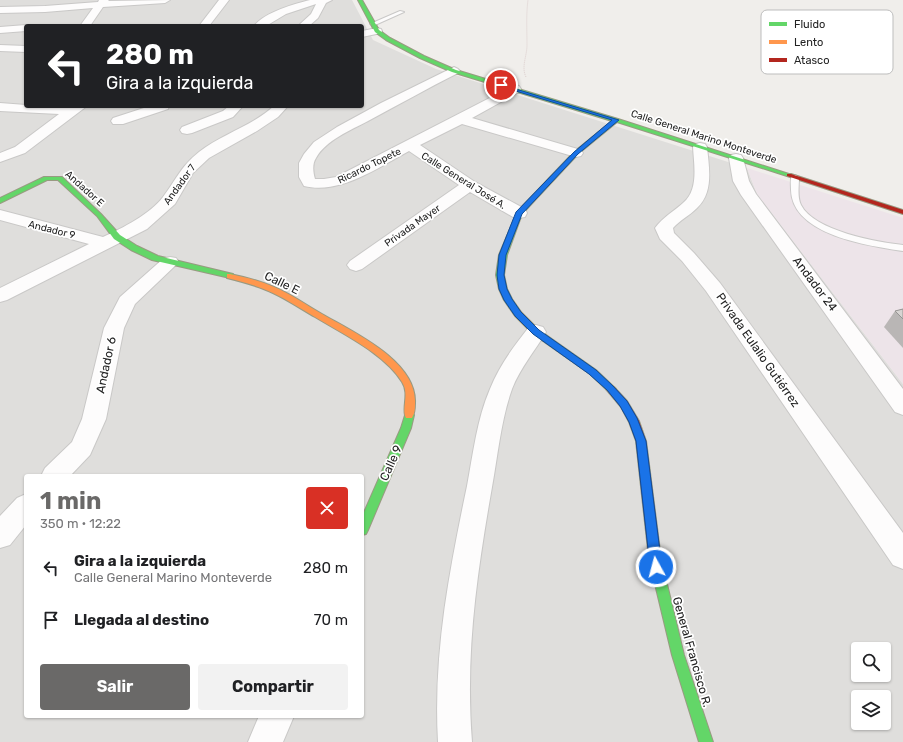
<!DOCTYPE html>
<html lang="es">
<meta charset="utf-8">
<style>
:root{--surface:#fff;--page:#f2f2f2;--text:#202124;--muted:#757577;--accent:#6a6968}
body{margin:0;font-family:Rubik,sans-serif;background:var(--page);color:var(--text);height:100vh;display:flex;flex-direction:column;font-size:15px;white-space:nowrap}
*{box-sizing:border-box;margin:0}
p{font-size:13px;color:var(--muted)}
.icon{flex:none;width:22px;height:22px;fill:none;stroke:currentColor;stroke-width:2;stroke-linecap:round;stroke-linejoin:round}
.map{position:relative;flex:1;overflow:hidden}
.sheet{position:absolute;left:24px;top:474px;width:340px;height:244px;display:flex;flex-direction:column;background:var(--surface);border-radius:4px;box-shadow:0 1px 3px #0004}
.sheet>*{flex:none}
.banner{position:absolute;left:24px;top:24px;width:340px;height:84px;border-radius:4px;box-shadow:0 1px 3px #0004;background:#202124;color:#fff;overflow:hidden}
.tools{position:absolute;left:851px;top:642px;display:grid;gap:8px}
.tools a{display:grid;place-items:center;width:40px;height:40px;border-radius:4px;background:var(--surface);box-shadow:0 1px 3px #0004;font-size:20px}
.pin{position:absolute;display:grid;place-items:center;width:34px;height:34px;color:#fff;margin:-17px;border:2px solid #fff;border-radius:50%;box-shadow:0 1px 4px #0007}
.me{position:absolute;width:44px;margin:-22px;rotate:353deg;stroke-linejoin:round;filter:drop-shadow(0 0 3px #0008)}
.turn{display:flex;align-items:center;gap:14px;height:84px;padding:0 16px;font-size:18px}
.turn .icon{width:52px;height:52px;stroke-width:2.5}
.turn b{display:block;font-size:28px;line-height:34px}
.round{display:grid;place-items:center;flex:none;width:42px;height:42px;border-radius:4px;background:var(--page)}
.summary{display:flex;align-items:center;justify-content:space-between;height:68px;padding:0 16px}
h1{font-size:24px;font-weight:700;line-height:30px;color:var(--accent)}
.action{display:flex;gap:8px;margin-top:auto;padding:8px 16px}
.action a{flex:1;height:46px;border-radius:4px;background:var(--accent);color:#fff;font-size:16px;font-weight:700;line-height:46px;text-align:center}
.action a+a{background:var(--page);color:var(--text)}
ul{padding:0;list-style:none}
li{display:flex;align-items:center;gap:12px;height:52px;padding:0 16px}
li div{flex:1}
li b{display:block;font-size:15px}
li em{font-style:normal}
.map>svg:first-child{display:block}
</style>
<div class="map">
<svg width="903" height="742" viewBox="0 0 903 742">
<rect width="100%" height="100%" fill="#f0eeeb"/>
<path fill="#dfdedc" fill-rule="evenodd" d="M0 0H352L373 40 436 69 747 168 757 194 903 384V742H0ZM26 26H362V106H26ZM26 476H362V716H26ZM858 649H884V675H858ZM858 697H884V723H858Z"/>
<path fill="#ede4e9" d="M747 168 903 218V384L757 194Z"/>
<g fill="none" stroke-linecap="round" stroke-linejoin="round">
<g stroke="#c9c8c7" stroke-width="2">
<path id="lane" d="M400 11 404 12 375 25 370 24Z
M792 175H795L799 177C799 186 797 197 801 205 814 231 877 242 903 245V251C869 246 792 235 791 190 791 185 790 180 792 175Z"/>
</g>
<g stroke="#c9c8c7" stroke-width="2">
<path id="street" d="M99 0H109L108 1 170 0 165 3 103 7 90 26H80L93 8 45 12 0 13V7L45 6 98 2Z
M219 0H229L209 26H199Z
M310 0H332L326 3 318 18 309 26H298L311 14 316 4 286 14 266 26H254C265 12 294 4 310 0Z
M26 25 30 26H26V31L0 33V27Z
M377 28 381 29 382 31 381 33 362 37V31Z
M0 45 26 46V52L0 51Z
M454 67 458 69 460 71 458 73C428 88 398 105 368 121 351 130 326 140 316 158 312 164 313 172 315 179H324L336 177 515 85 519 86 521 89 519 92 472 118 581 150 583 153 581 156 576 157 462 124 420 145 475 182 525 209 527 213 525 217 519 218 513 217 470 192 362 269 356 271 350 269 347 265 350 261 459 185 409 151C379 167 340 195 304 186L299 177V163L304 154 314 142 337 127 381 103Z
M0 103 26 105V106H87L25 153 0 162V153L15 147 59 114 0 111Z
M150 106H169L168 109 123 124H113L111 121 113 118Z
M229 106H243L233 117 192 133 187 134 182 133 180 130 182 127 223 111Z
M274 106H288L278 117 257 131 209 158 193 173 175 204 147 229 7 300 0 302V288L89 244 0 220V210L103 237C123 228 150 214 163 197 176 180 181 166 199 152 222 134 252 126 274 106Z
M700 143 705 144 707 147C709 168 714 192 697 208 689 216 680 220 673 228L674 233 694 253 720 283 903 533V569L893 565 706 291 682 261 660 239 655 228C663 217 673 212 683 203 699 190 694 165 693 147L695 144Z
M736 154 741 155 743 158 749 181 756 194 903 389V415L895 412 741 195 733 181 729 158 731 155Z
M170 257 176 258 179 262 135 304 124 328 106 419 90 455 70 476H41L45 468 72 442 82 419 104 328 120 297 164 258Z
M536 325 543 327 546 332C535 351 520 368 512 389 501 420 498 454 492 487 477 573 465 653 472 742H438C433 654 449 572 467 486 473 454 477 419 490 389 499 366 514 346 529 327Z
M26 494V525L10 545 0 548V516L17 498Z
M259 716H294L283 742H248Z"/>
</g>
<g stroke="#999a82" stroke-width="2">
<path id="fast" d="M358 0H362L379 30 390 38 424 56 456 70 618 119 792 175 787 176 617 122 578 154 522 214 507 255 504 275 507 289 512 299 521 312 539 330 596 370 616 389 614 391H608L590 374 533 334 515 316 504 300 499 289 496 275 499 255 517 212 574 152 612 121 452 72 420 58 386 40 375 32Z
M44 177H62L101 214 120 235 137 246 158 256 233 274 234 276 230 278 152 260 131 250 114 239 97 216 58 180H47L0 203V198Z
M409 411 412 412 414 415 411 428 368 530 366 534 362 535V517L401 428 406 412Z
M655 554 659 555 661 559 684 655 713 742H699L672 655 649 559 651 555Z"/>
</g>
<g stroke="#999a82" stroke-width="2">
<path id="slow" d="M227 274H230C245 277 260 281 274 287 291 294 306 305 322 314 353 332 417 361 415 403 415 408 415 413 412 418H406C401 409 410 394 402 382 385 354 343 334 315 317 301 309 288 300 273 293 259 286 243 282 227 278Z"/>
</g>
<g stroke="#999a82" stroke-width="2">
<path id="jam" d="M787 174H791L903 210V214L787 176Z
M611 386 614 387 627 401 639 421 646 441 661 559 659 563 655 564 651 563 649 559 636 441 629 422 621 407 606 389 608 387Z"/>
</g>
<path stroke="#dccecd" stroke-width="1" stroke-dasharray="1 1" stroke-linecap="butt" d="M526 77C521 67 527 56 527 45 527 30 526 15 528 0"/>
<use href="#lane" fill="#fdfcfc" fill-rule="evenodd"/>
<use href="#street" fill="#fdfcfc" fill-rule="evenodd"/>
<use href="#fast" fill="#63d668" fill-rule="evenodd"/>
<use href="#slow" fill="#ff974d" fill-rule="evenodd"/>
<use href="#jam" fill="#b3261e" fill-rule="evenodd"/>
</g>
<path fill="#b9b6b5" d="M903 309V348L884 327 895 311Z"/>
<path fill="#d7d4d2" stroke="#969493" d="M903 309V319L895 311Z"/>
<path fill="#1a73e8" stroke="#114b97" d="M499 84 619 120 578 154 522 214 506 255 504 275 507 289 512 299 521 312 539 330 596 370 613 386 627 401 637 418 646 441 662 567 660 571 656 573 652 571 650 567 636 441 629 422 620 406 607 390 589 374 533 334 515 316 504 300 499 289 497 275 499 255 516 212 574 152 612 120 499 86Z"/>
<g text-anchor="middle" stroke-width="3.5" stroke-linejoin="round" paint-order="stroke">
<g font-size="10" fill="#222" stroke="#fff">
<text transform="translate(704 136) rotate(18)" y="4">Calle General Marino Monteverde</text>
<text transform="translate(369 165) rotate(-26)" y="4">Ricardo Topete</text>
<text transform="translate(464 180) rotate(32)" y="4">Calle General José A.</text>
<text transform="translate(179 184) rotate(-54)" y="4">Andador 7</text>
<text transform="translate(85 188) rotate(42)" y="4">Andador E</text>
<text transform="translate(412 225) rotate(-35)" y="4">Privada Mayer</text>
<text transform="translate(52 229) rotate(14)" y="4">Andador 9</text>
</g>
<g font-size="12" fill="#222" stroke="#fff">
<text transform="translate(282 283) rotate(26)" y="4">Calle E</text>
<text transform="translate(815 284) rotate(53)" y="4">Andador 24</text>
<text transform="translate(758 350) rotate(55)" y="4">Privada Eulalio Gutiérrez</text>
<text transform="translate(106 365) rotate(-78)" y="4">Andador 6</text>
<text transform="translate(391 463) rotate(-66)" y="4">Calle 9</text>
<text transform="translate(692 652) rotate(74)" y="4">General Francisco R.</text>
</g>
</g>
<rect x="761" y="10" width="132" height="64" rx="6" fill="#fff" stroke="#bdbdbd" stroke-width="1"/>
<rect x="769" y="22" width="18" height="4" fill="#63d668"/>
<rect x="769" y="40" width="18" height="4" fill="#ff974d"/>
<rect x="769" y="58" width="18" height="4" fill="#b3261e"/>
<g font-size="11" fill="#222">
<text x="794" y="28">Fluido</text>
<text x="794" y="46">Lento</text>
<text x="794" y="64">Atasco</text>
</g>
</svg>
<div class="tools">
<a><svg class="icon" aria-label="search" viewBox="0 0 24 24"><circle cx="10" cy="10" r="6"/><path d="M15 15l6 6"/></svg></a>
<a><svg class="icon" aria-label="layers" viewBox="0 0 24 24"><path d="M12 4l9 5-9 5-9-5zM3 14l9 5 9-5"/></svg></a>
</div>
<div class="pin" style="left:501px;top:85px;background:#d93025"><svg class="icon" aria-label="arrive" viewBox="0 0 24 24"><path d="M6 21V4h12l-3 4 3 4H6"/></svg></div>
<svg class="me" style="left:656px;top:567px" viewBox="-20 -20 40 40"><circle r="17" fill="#1a73e8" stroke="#fff" stroke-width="3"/><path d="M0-11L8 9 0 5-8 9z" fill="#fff"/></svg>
<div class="banner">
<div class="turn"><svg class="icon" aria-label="left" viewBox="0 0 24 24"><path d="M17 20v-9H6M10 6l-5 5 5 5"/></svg><div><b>280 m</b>Gira a la izquierda</div></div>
</div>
<section class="sheet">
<div class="summary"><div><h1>1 min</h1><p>350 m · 12:22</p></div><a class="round" style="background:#d93025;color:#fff"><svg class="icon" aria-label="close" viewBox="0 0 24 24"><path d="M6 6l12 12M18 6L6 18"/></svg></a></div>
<ul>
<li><svg class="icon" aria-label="left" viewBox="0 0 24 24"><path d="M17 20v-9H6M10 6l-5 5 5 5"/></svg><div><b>Gira a la izquierda</b><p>Calle General Marino Monteverde</p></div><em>280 m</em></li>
<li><svg class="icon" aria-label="arrive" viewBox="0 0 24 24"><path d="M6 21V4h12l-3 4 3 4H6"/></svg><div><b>Llegada al destino</b></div><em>70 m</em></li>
</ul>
<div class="action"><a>Salir</a><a>Compartir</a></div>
</section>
</div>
